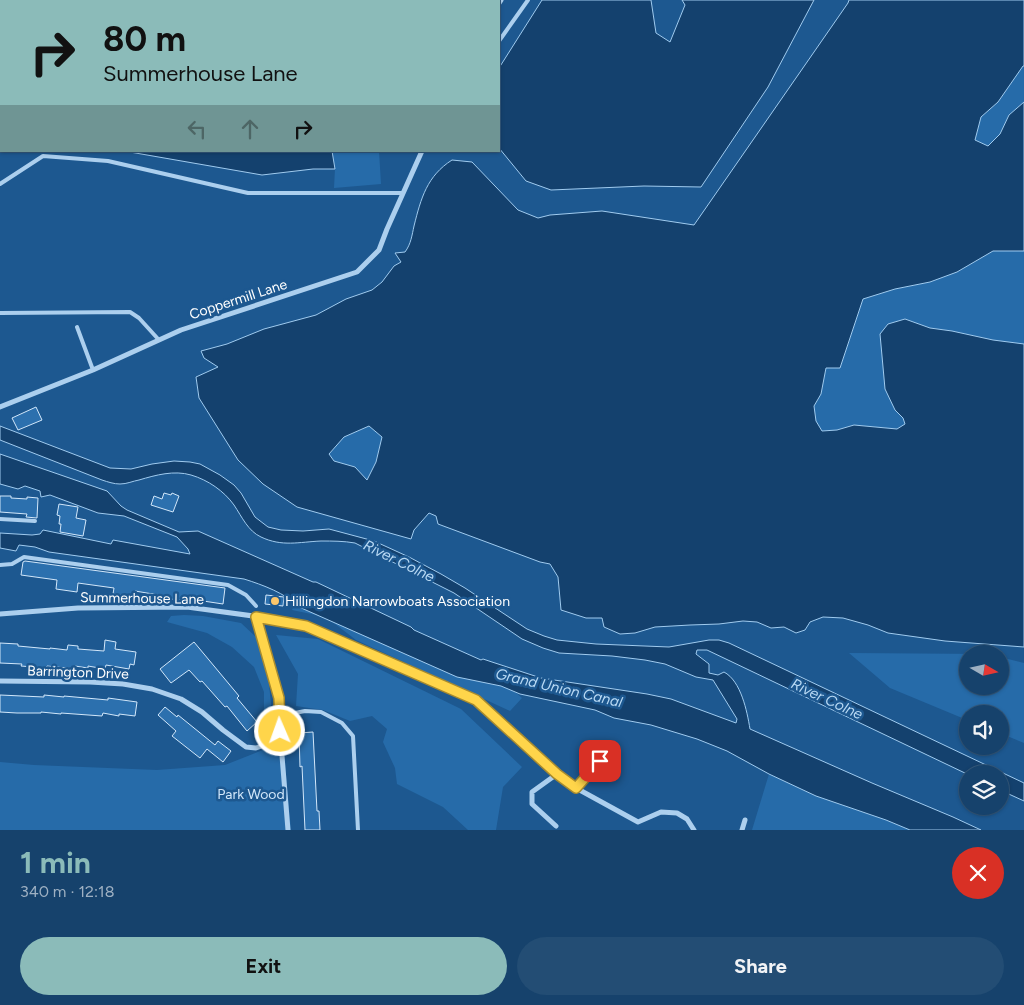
<!DOCTYPE html>
<meta charset="utf-8">
<style>
:root{--surface:#16426c;--page:#234d74;--text:#f1f3f6;--muted:#9eb0c2;--line:#355b7f;--accent:#8bbbb9}
body{margin:0;font-family:Figtree,sans-serif;background:var(--page);color:var(--text);height:100vh;display:flex;flex-direction:column;font-size:19px;white-space:nowrap}
*{box-sizing:border-box;margin:0}
p{font-size:16px;color:var(--muted)}
.icon{flex:none;width:28px;height:28px;fill:none;stroke:currentColor;stroke-width:2;stroke-linecap:round;stroke-linejoin:round}
.map{position:relative;height:830px;overflow:hidden}
.drawer{display:flex;flex-direction:column;background:var(--surface);flex:1}
.drawer>*{flex:none}
.hud{position:absolute;left:0px;top:0px;width:500px;height:152px;box-shadow:0 1px 4px #0004,0 0 0 1px var(--line);background:#8bbbb9;color:#111;overflow:hidden}
.needle{width:32px;rotate:99deg}
.buttons{position:absolute;left:959px;top:645px;display:grid;gap:10px}
.buttons a{display:grid;place-items:center;width:50px;height:50px;border-radius:50%;background:var(--surface);box-shadow:0 1px 4px #0004,0 0 0 1px var(--line);font-size:25px}
.pin{position:absolute;display:grid;place-items:center;width:42px;height:42px;color:#fff;margin:-21px;border-radius:10px;box-shadow:0 2px 8px #0006}
.me{position:absolute;width:55px;margin:-28px;rotate:358deg;stroke-linejoin:round;filter:drop-shadow(0 0 4px #0008)}
.turn{display:flex;align-items:center;gap:18px;height:105px;padding:0 20px;font-size:22px}
.turn .icon{width:65px;height:65px;stroke-width:2.5}
.turn b{display:block;font-size:35px;line-height:42px}
.lanes{display:flex;align-items:center;height:48px;padding:0 20px;background:#0003;justify-content:center;gap:25px;direction:ltr}
.lanes .off{opacity:.35}
.round{display:grid;place-items:center;flex:none;width:52px;height:52px;border-radius:26px;background:var(--page)}
.headline{display:flex;align-items:center;justify-content:space-between;height:85px;padding:0 20px}
h1{font-size:30px;font-weight:700;line-height:38px;color:var(--accent)}
.button{display:flex;gap:10px;margin-top:auto;padding:10px 20px}
.button a{flex:1;height:58px;border-radius:30px;background:var(--accent);color:#111;font-size:20px;font-weight:700;line-height:58px;text-align:center}
.button a+a{background:var(--page);color:var(--text)}
.map>svg:first-child{display:block}
</style>
<div class="map">
<svg width="1024" height="830" viewBox="0 0 1024 830">
<rect width="100%" height="100%" fill="#1d5890"/>
<path fill="#266ba9" d="M238 0H495L494 1H238Z
M1023 66H1024V102L1009 115 1000 134 988 146 975 140 981 117 998 102Z
M332 151H379L381 184 334 188 335 169Z
M993 251H1024V344L993 340 952 331 930 328 905 319 888 324 880 334 882 352 895 410 903 418 905 424 897 429 854 425 837 430 822 431 816 421 814 406 821 394 826 368H840L863 299 895 289 930 282 957 272Z
M369 426 382 437 376 462 367 480 355 467 334 461 329 454 344 437Z
M295 603 338 606 498 677 522 698 510 711 356 640 326 617 292 610Z
M184 615 203 616 241 623 257 638 269 684 271 704 270 719 266 727 260 731 264 714V692L254 667 232 647 207 633 167 622 171 616Z
M276 635 318 639 461 709 522 767 503 787 496 830H468L443 807 397 784 395 768 383 742 387 729 372 716 350 721 323 710 296 706 298 674Z
M849 653 985 654H968V686H1000V657L1024 663V743L1000 733V714H968L967 720 890 688Z
M283 742 291 830H0V762L34 765 157 770 225 765Z
M769 774 816 796 886 820 910 830H752Z"/>
<path fill="#14416e" stroke="#a0cbef" fill-rule="evenodd" d="M0 0H238V1H1V105L0 102Z
M542 0H651L656 33 670 42 685 5 682 0H814L768 87 701 187 644 186 551 190 526 181 499 148V68Z
M849 0H1024V66H1023L998 102 981 117 975 140 988 146 1000 134 1009 115 1024 102V251H993L957 272 930 282 895 289 863 299 840 368H826L821 394 814 406 816 421 822 431 837 430 854 425 897 429 905 424 903 418 895 410 885 389 880 334 888 324 905 319 930 328 952 331 993 340 1024 344V647L945 641 888 633 868 625 843 618 823 617 810 622 805 630 796 633 784 627 771 628 757 622 743 621 719 624 690 625 655 627 635 633 620 634 604 627 602 618H586L561 610 558 577 550 564 540 562 438 524 436 516 429 513 414 530 411 539 297 507 263 484 238 460 199 398 196 377 218 367 204 358 201 351 227 344 264 329 316 315 346 299 372 290 382 282 394 266 401 262 395 253 405 252C411 244 412 235 414 226 421 198 427 176 452 160L472 162 518 210 538 218 550 215 602 211 694 225 848 3ZM369 426 382 437 376 462 367 480 355 467 334 461 329 454 344 437Z
M124 151H332L335 169H313L262 175Z
M0 426 110 468 131 469 152 464 174 461 190 462 200 464 220 475 234 485 241 493 255 517 268 527 281 530 303 531 329 529 374 541 409 557 441 574 465 588 527 629 544 636 557 640 596 644 669 647 709 640H719L729 643 1024 783V801L1000 790V774H967L707 650H697L696 654 709 664V673L718 675 724 672C741 681 747 711 750 729L872 783 953 817 981 830H910L886 820 816 796 769 774 727 751 697 739 651 725 614 718 595 710 520 694 501 686 457 677 299 607C285 593 263 585 244 579L49 552 35 547 19 545 16 551 0 548V533L32 535 40 534 43 530 111 544 113 540 190 554 188 549 177 537 124 516 98 513 50 495 41 497 40 491 25 486 18 489 0 484V454L107 491 121 506 127 510 179 532 198 531 313 582H316L411 627 414 630 481 660 483 659 492 662 541 678 647 694 671 699 736 723 737 719 713 680 696 677 665 664 645 660 612 656 559 653 543 648 522 639 454 593 355 543C344 541 332 541 321 541 299 542 282 547 261 537 248 531 242 517 234 505 224 491 208 480 191 475 174 470 156 475 139 480 133 481 127 484 120 484 114 484 108 482 102 480L0 440Z"/>
<path fill="#2c70ae" stroke="#d2e7fa" d="M36 407 42 420 18 430 12 418Z
M164 493 171 495 172 493 179 496 173 512 151 505 154 496 162 499Z
M0 496H11V498L27 499V497L38 498 37 518 26 517 27 514 0 512Z
M59 504 78 507 76 518 86 520 83 536 60 532 61 524H59L60 516 57 515Z
M25 561 225 588 223 604 190 599V602L171 599V597L135 591 134 597 113 594 114 588 78 583 77 592 56 589 57 580 21 575 23 562Z
M266 595 284 597 283 606 265 604Z
M105 640 116 642 115 649 136 652 134 665 130 664 129 669 106 665 105 669 88 666V668L75 666V669L47 666 46 668 21 666 22 664 0 663V643L18 644V646L50 649V648L67 650 68 645 78 646V649L104 651Z
M194 642 239 696 237 698 257 722 247 731 227 706 225 707 202 681 200 682 189 670 171 683 160 669Z
M0 695 44 697V695L64 697V696L108 700V698L137 702 135 716 119 714V716L103 713 102 716 61 713V714L41 712V713H17L0 712Z
M165 707 177 717 178 715 215 745 218 741 231 751 223 762 207 749 200 758 172 736 176 731 158 715Z
M313 732 317 811H319L320 830H305L302 766 300 767 299 733Z"/>
<g fill="none" stroke-linecap="round" stroke-linejoin="round">
<path stroke="#accfee" stroke-width="4" d="M499 41 528 0
M0 184 43 156 108 161 248 193H403
M0 313 130 312 139 318 159 340
M77 327 93 370
M0 519 35 521
M0 565 12 564 24 557 228 585 246 595 256 606
M280 716 305 711 321 712 342 723 353 736 358 830"/>
<path stroke="#accfee" stroke-width="5" d="M499 3 501 0
M0 407 93 370 181 330 357 272 379 250 387 229 422 151
M0 614 78 608 187 607 268 618 306 626 476 700 557 774 576 788 638 822 661 812 677 813 687 819 694 830
M256 617 279 698 280 731 288 830
M0 681 90 682 123 684 152 689 181 699 202 712 223 730 246 747 256 748 270 743 280 731
M576 788 600 761
M556 826 532 804V792L557 774
M742 830 745 820"/>
</g>
<g fill="none" stroke-linecap="round" stroke-linejoin="round">
<g stroke="#a68a30" stroke-width="12">
<path id="route" d="M280 731 279 698 256 617 306 626 476 700 557 774 576 788 600 761"/>
</g>
<use href="#route" stroke="#ffd54a" stroke-width="9"/>
</g>
<circle fill="#fdc76b" stroke="#1d5890" stroke-width="2" cx="275" cy="601" r="5"/>
<g text-anchor="middle" stroke-width="5" stroke-linejoin="round" paint-order="stroke">
<g font-size="14" fill="#fff" stroke="#1d5890">
<text transform="translate(238 299) rotate(-18)" y="5">Coppermill Lane</text>
<text transform="translate(142 598) rotate(1)" y="5">Summerhouse Lane</text>
<text transform="translate(78 672) rotate(2)" y="5">Barrington Drive</text>
</g>
<g font-size="14" fill="#fff" stroke="#1d5890" text-anchor="start">
<text x="285" y="606">Hillingdon Narrowboats Association</text>
</g>
<g font-size="14" fill="#d2e7fa" stroke="#1d5890">
<text x="251" y="799">Park Wood</text>
</g>
<g font-size="15" font-style="italic" fill="#b8d9f4" stroke="#1d5890">
<text transform="translate(399 561) rotate(26)" y="5">River Colne</text>
<text transform="translate(559 688) rotate(13)" y="5">Grand Union Canal</text>
<text transform="translate(827 699) rotate(25)" y="5">River Colne</text>
</g>
</g>
</svg>
<div class="buttons">
<a><svg class="needle" viewBox="-14 -14 28 28"><path d="M0-13l5 13h-10z" fill="#e53935"/><path d="M0 13l5-13h-10z" fill="#9eb0c2"/></svg></a>
<a><svg class="icon" aria-label="sound" viewBox="0 0 24 24"><path d="M4 9h4l5-4v14l-5-4H4zM17 9q2 3 0 6"/></svg></a>
<a><svg class="icon" aria-label="layers" viewBox="0 0 24 24"><path d="M12 4l9 5-9 5-9-5zM3 14l9 5 9-5"/></svg></a>
</div>
<div class="pin" style="left:600px;top:761px;background:#d93025"><svg class="icon" aria-label="arrive" viewBox="0 0 24 24"><path d="M6 21V4h12l-3 4 3 4H6"/></svg></div>
<svg class="me" style="left:280px;top:731px" viewBox="-20 -20 40 40"><circle r="17" fill="#ffd54a" stroke="#fff" stroke-width="3"/><path d="M0-11L8 9 0 5-8 9z" fill="#fff"/></svg>
<div class="hud">
<div class="turn"><svg class="icon" aria-label="right" viewBox="0 0 24 24"><path d="M7 20v-9h11M14 6l5 5-5 5"/></svg><div><b>80 m</b>Summerhouse Lane</div></div>
<div class="lanes"><svg class="icon off" aria-label="left" viewBox="0 0 24 24"><path d="M17 20v-9H6M10 6l-5 5 5 5"/></svg><svg class="icon off" aria-label="ahead" viewBox="0 0 24 24"><path d="M12 20V5M6 11l6-6 6 6"/></svg><svg class="icon" aria-label="right" viewBox="0 0 24 24"><path d="M7 20v-9h11M14 6l5 5-5 5"/></svg></div>
</div>
</div>
<section class="drawer">
<div class="headline"><div><h1>1 min</h1><p>340 m · 12:18</p></div><a class="round" style="background:#d93025;color:#fff"><svg class="icon" aria-label="close" viewBox="0 0 24 24"><path d="M6 6l12 12M18 6L6 18"/></svg></a></div>
<div class="button"><a>Exit</a><a>Share</a></div>
</section>
